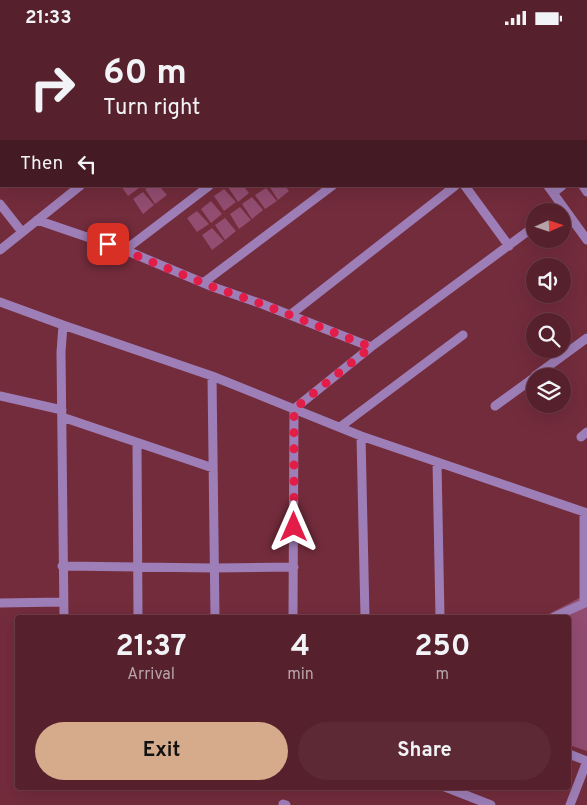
<!DOCTYPE html>
<style>
:root{--surface:#56212d;--page:#5c2935;--text:#f1f3f6;--muted:#b6a3aa;--line:#6c3e49;--accent:#d6ab8b}
body{margin:0;font-family:Overpass,sans-serif;background:var(--page);color:var(--text);height:100vh;display:flex;flex-direction:column;font-size:19px;white-space:nowrap}
*{box-sizing:border-box;margin:0}
p{font-size:16px;color:var(--muted)}
.icon{flex:none;width:28px;height:28px;fill:none;stroke:currentColor;stroke-width:2;stroke-linecap:round;stroke-linejoin:round}
.map{position:relative;flex:1;overflow:hidden}
.details{position:absolute;left:15px;top:580px;width:556px;height:175px;display:flex;flex-direction:column;background:var(--surface);border-radius:5px;box-shadow:0 5px 20px #0002,0 0 0 1px var(--line)}
.details>*{flex:none}
.guide{position:absolute;left:0px;top:0px;width:588px;height:152px;box-shadow:0 5px 20px #0002,0 0 0 1px var(--line);background:#56212d;color:var(--text);overflow:hidden}
.needle{width:32px;rotate:87deg}
.buttons{position:absolute;left:526px;top:168px;display:grid;gap:10px}
.buttons a{display:grid;place-items:center;width:45px;height:45px;border-radius:50%;background:var(--surface);box-shadow:0 5px 20px #0002,0 0 0 1px var(--line);font-size:25px}
.pin{position:absolute;display:grid;place-items:center;width:42px;height:42px;color:#fff;margin:-21px;border-radius:10px;box-shadow:0 2px 8px #0006}
.me{position:absolute;width:55px;margin:-28px;rotate:0deg;stroke-linejoin:round;filter:drop-shadow(0 0 4px #0008)}
.turn{display:flex;align-items:center;gap:18px;height:105px;padding:0 20px;font-size:22px}
.turn .icon{width:65px;height:65px;stroke-width:2.5}
.turn b{display:block;font-size:35px;line-height:42px}
.then{display:flex;align-items:center;height:48px;padding:0 20px;background:#0003;gap:10px;font-size:19px}
.eta{display:flex;justify-content:space-evenly;align-items:center;height:85px;text-align:center}
.eta b{font-size:30px;font-weight:700;line-height:35px}
.cta{display:flex;gap:10px;margin-top:auto;padding:10px 20px}
.cta a{flex:1;height:58px;border-radius:30px;background:var(--accent);color:#111;font-size:20px;font-weight:700;line-height:58px;text-align:center}
.cta a+a{background:var(--page);color:var(--text)}
.status{display:flex;justify-content:space-between;align-items:center;height:35px;padding:0 25px;background:var(--surface);direction:ltr}
.status svg{height:14px;fill:currentColor}
.map>svg:first-child{display:block}
</style>
<div class="status"><b>21:33</b><svg viewBox="0 0 49 12"><path d="M0 12V9h3v3zM5 12V6h3v6zM10 12V3h3v9zM15 12V0h3v12zM26 1h20v11H26zM47 4h2v5h-2z"/></svg></div>
<div class="map">
<svg width="587" height="770" viewBox="0 0 587 770">
<rect width="100%" height="100%" fill="#732c3c"/>
<path fill="#924d70" d="M121 151H138L139 153 128 161Z
M150 151H159L167 160 155 169 145 154Z
M229 151H243L249 158 238 167 228 152Z
M269 151H285L289 156 278 165Z
M266 153 277 166 265 174 255 160Z
M224 154 236 167 224 176 214 161Z
M143 157 154 170 143 179 133 164Z
M252 162 263 175 252 184 242 169Z
M211 166 222 179 211 188 201 174Z
M240 172 251 185 239 194 230 179Z
M197 176 209 189 197 197 187 183Z
M225 183 236 196 225 205 215 190Z
M212 193 224 206 212 215 202 200Z
M587 559V716L569 710V582H543Z"/>
<g fill="none" stroke-linecap="round" stroke-linejoin="round">
<path stroke="#9e7eb7" stroke-width="9" d="M355 0V1
M438 0V1
M474 0 475 1
M60 1 61 0
M138 1V0
M215 1V0
M285 1 286 0
M515 1 517 0
M586 45H587
M0 46 1 48
M586 134H587
M465 151 509 211
M548 151 587 205
M583 151 587 157
M553 158 562 151
M0 169 22 197
M553 176 561 169
M37 185 125 215 213 252 262 269 371 312
M0 215 80 151
M125 215 209 151
M203 248 332 151
M0 267 63 290 61 317 64 582
M290 280 455 151
M63 290 212 341 361 401 587 478
M212 341 215 582
M535 341 587 303
M0 361 62 375
M495 371 535 342
M62 382 213 433
M340 392 463 300
M361 401 365 582
M581 402 587 397
M137 408 138 582
M437 427 440 582
M584 477V568
M62 531 214 533 294 532
M0 568 63 567
M293 582 294 374 371 312 535 191
M554 582 587 567
M569 719 587 726
M445 752 491 770
M283 769 286 770
M570 770 587 726"/>
</g>
<g fill="none" stroke-linecap="round" stroke-linejoin="round">
<path stroke="#e11d48" stroke-width="9" stroke-dasharray="0 16.2" d="M108 209 213 252 262 269 371 312 294 374V492"/>
</g>
</svg>
<div class="buttons">
<a><svg class="needle" viewBox="-14 -14 28 28"><path d="M0-13l5 13h-10z" fill="#e53935"/><path d="M0 13l5-13h-10z" fill="#b6a3aa"/></svg></a>
<a><svg class="icon" aria-label="sound" viewBox="0 0 24 24"><path d="M4 9h4l5-4v14l-5-4H4zM17 9q2 3 0 6"/></svg></a>
<a><svg class="icon" aria-label="search" viewBox="0 0 24 24"><circle cx="10" cy="10" r="6"/><path d="M15 15l6 6"/></svg></a>
<a><svg class="icon" aria-label="layers" viewBox="0 0 24 24"><path d="M12 4l9 5-9 5-9-5zM3 14l9 5 9-5"/></svg></a>
</div>
<div class="pin" style="left:108px;top:209px;background:#d93025"><svg class="icon" aria-label="arrive" viewBox="0 0 24 24"><path d="M6 21V4h12l-3 4 3 4H6"/></svg></div>
<svg class="me" style="left:294px;top:492px" viewBox="-20 -20 40 40"><path d="M0-17L14 15 0 8-14 15z" fill="#e11d48" stroke="#fff" stroke-width="4"/></svg>
<div class="guide">
<div class="turn"><svg class="icon" aria-label="right" viewBox="0 0 24 24"><path d="M7 20v-9h11M14 6l5 5-5 5"/></svg><div><b>60 m</b>Turn right</div></div>
<div class="then">Then<svg class="icon" aria-label="left" viewBox="0 0 24 24"><path d="M17 20v-9H6M10 6l-5 5 5 5"/></svg></div>
</div>
<section class="details">
<div class="eta">
<div><b>21:37</b><p>Arrival</p></div>
<div><b>4</b><p>min</p></div>
<div><b>250</b><p>m</p></div>
</div>
<div class="cta"><a>Exit</a><a>Share</a></div>
</section>
</div>
